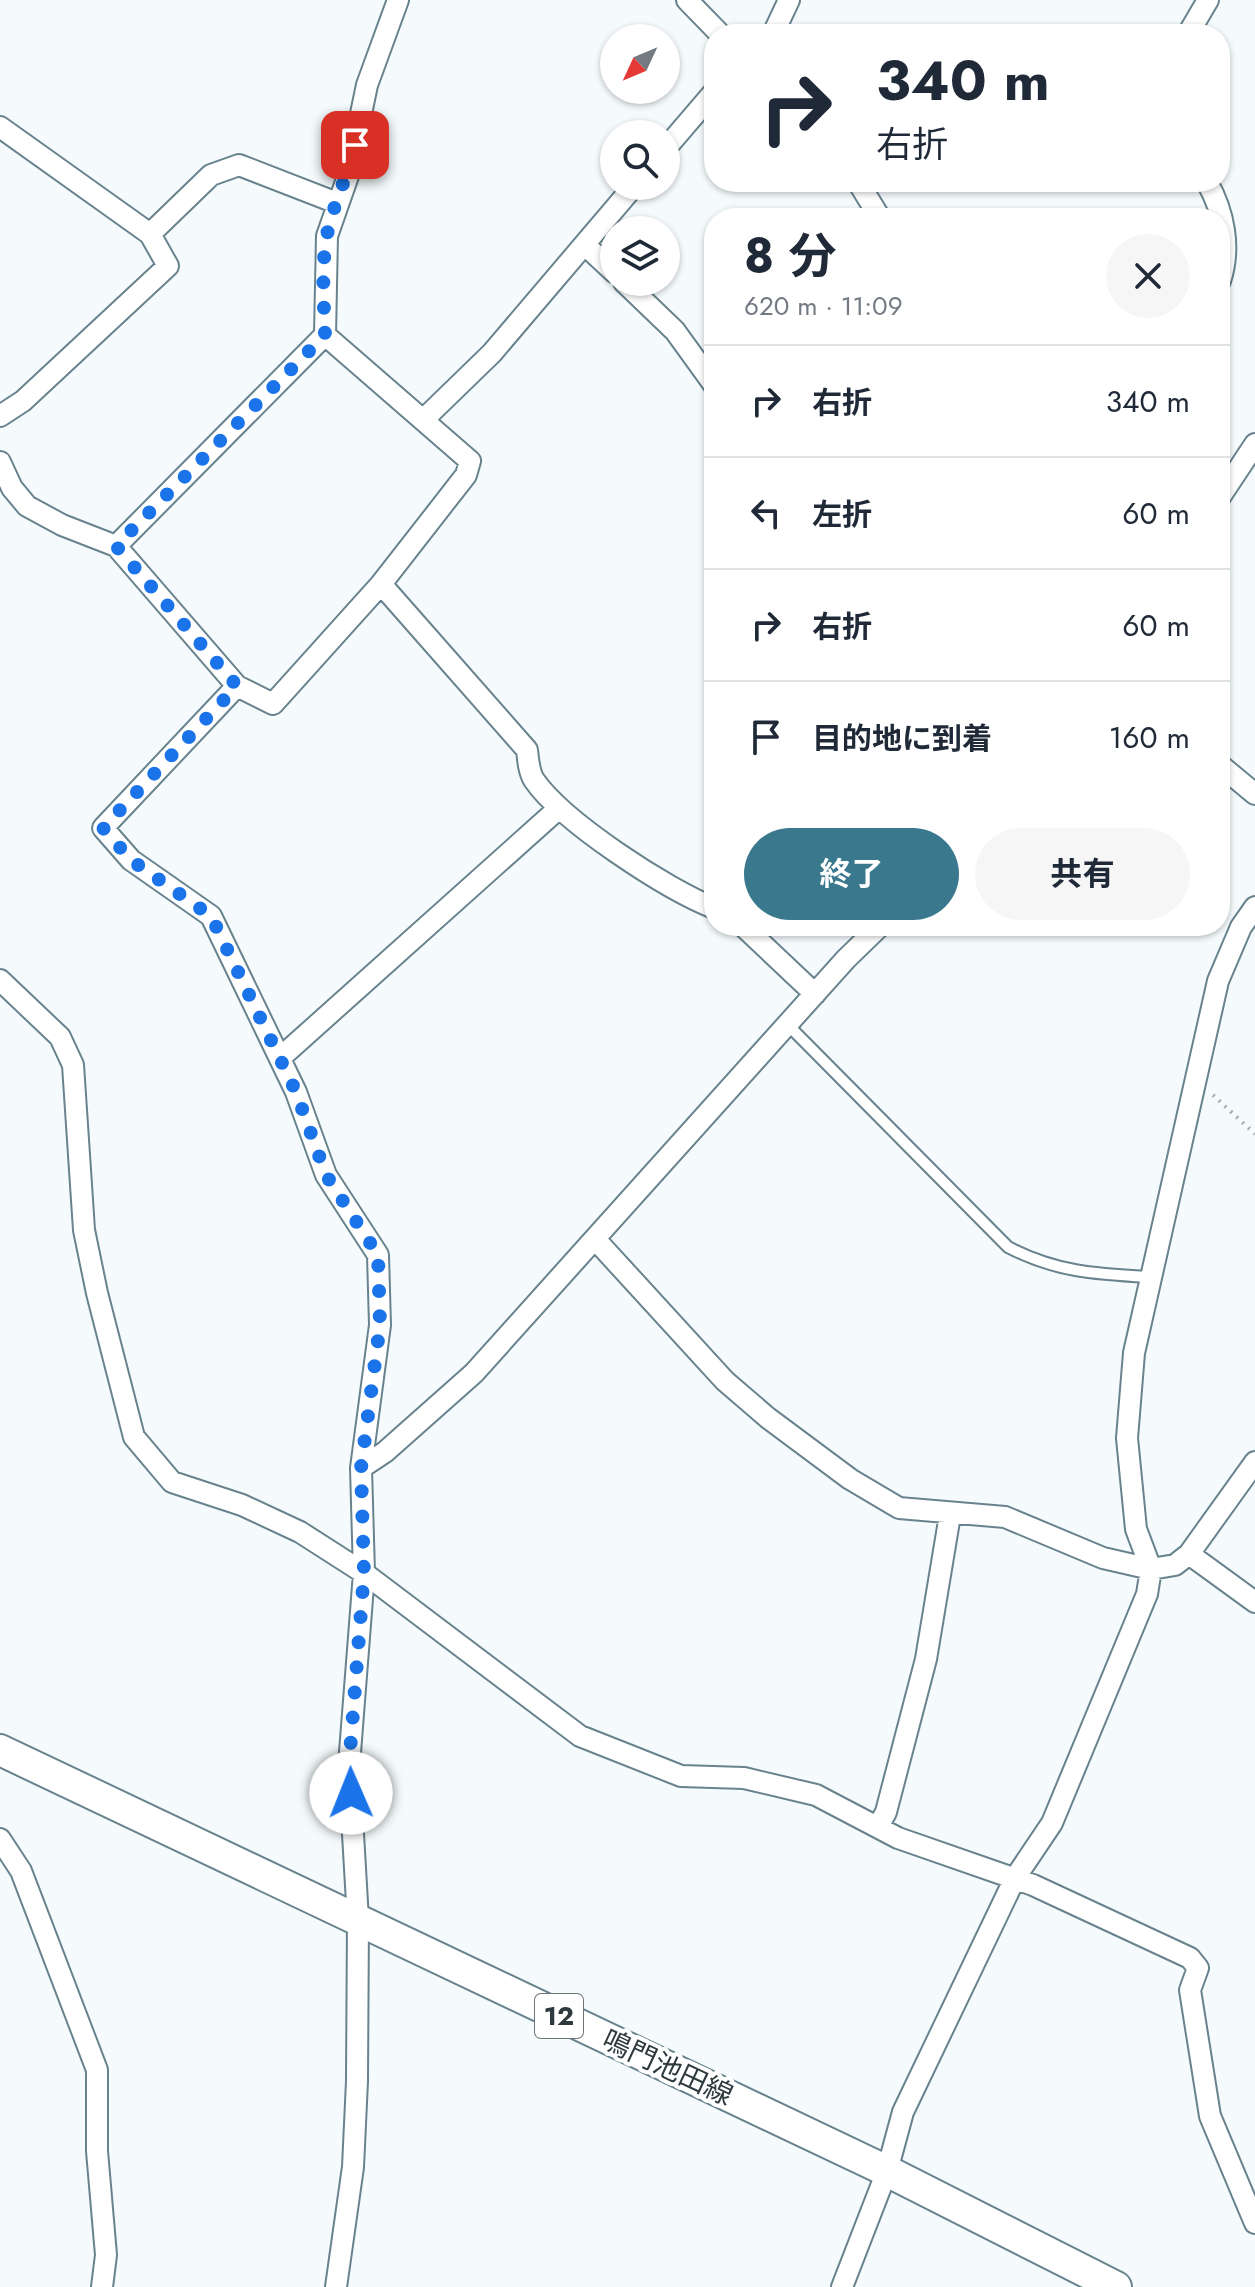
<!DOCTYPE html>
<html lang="ja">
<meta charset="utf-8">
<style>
:root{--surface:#fff;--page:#f6f6f7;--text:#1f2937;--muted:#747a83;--line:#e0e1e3;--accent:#39788d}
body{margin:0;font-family:Jost,"Noto Sans JP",sans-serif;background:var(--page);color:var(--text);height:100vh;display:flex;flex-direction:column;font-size:30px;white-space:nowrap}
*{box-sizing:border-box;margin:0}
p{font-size:26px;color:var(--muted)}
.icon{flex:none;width:44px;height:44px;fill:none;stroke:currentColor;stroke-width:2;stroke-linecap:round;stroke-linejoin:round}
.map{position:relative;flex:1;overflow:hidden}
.panel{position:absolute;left:704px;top:208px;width:526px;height:728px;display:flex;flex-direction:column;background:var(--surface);border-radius:32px;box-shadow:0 2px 6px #0004}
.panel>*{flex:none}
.top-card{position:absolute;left:704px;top:24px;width:526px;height:168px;border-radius:32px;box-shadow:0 2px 6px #0004;background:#fff;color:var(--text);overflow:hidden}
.needle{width:52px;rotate:226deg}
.fabs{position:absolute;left:600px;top:24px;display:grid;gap:16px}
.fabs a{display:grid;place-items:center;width:80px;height:80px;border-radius:50%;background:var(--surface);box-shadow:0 2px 6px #0004;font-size:40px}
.pin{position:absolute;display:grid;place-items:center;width:68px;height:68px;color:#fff;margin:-34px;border-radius:16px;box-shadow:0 4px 12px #0006}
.me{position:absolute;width:88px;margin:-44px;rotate:359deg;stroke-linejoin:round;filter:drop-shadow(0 0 6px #0008)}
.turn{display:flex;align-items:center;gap:28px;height:168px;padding:0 40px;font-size:36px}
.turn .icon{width:104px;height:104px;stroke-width:2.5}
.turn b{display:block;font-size:56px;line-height:68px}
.round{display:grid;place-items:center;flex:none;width:84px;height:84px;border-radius:42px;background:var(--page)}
.summary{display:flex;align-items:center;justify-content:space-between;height:136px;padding:0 40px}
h1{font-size:48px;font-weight:700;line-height:60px}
.primary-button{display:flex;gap:16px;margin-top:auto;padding:16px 40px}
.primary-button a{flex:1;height:92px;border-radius:48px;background:var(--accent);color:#fff;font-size:32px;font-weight:700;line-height:92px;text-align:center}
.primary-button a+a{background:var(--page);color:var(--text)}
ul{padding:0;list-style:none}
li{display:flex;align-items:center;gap:24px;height:112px;padding:0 40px;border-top:2px solid var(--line)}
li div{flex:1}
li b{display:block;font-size:30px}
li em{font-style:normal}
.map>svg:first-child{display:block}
</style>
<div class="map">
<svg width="1255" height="2287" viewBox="0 0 1255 2287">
<rect width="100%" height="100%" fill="#f5fbfd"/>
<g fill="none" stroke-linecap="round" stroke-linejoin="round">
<g stroke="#68838d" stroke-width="14">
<path id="service" d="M789 1026 1008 1247C1056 1272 1095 1274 1149 1277"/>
</g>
<g stroke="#68838d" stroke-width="24">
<path id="minor" d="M398 0 367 85 348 176 327 236 325 335 470 461 466 475 381 584 527 750C528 760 529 772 534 780 563 822 666 889 714 908
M687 0 720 34
M773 34 789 0
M1188 34 1208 0
M0 127 150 234 168 266 23 401 0 416
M666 148 714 92
M858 182 880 218
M1207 182C1224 212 1231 248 1220 281
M150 234 211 175 239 165 337 203
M585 245 614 272
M624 282 675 331 714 385
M423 420 492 353 634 186
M0 462 12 488 27 506 62 525 116 546 237 686
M1220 497 1255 444
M116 546 325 335
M1220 765 1255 794
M743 926 815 994
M0 980 60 1037 73 1065 84 1230 97 1293 134 1437 172 1482 242 1505 300 1532 364 1573 580 1736 681 1776 744 1778 816 1795 898 1838 1033 1885 1190 1958 1198 1968 1190 1990 1210 2116 1255 2223
M280 1058 558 809
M595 1239 725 1381 768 1418 850 1479 899 1508 1005 1517 1103 1558 1151 1569 1175 1565 1189 1554 1255 1462
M361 1468 385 1452 474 1373 846 959 880 926
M1189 1554 1255 1602
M878 1827 886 1812 926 1659 950 1515
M0 1839 21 1871 97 2070V2151L106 2255 102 2287
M336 2287 353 2167 357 2081 358 1920 349 1765 364 1573 361 1468 380 1325 378 1255 326 1175 296 1092 211 916 131 860 103 828 237 686 273 704 381 584
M842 2287 887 2171 903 2112 1015 1878 1052 1823 1147 1594 1151 1569 1136 1529 1127 1438 1134 1353 1218 981 1241 927 1255 907"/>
</g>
<g stroke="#68838d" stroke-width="34">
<path id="primary" d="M0 1750 887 2171 1116 2287"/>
</g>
<path stroke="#a5adb0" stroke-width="4" stroke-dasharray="2 6" stroke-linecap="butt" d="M1213 1095 1255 1134"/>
<use href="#service" stroke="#fff" stroke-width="10"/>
<use href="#minor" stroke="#fff" stroke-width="20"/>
<use href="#primary" stroke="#fff" stroke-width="30"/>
</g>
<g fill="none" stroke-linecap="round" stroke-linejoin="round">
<path stroke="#1a73e8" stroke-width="14" stroke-dasharray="0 25.2" d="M351 1793 349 1765 364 1573 361 1468 380 1325 378 1255 326 1175 296 1092 211 916 131 860 103 828 237 686 116 546 325 335C324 302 321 267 327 235 333 204 348 176 355 145"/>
</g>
<g text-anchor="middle" stroke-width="8" stroke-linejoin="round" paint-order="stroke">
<rect fill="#fff" stroke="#6d7578" stroke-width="2" x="535" y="1994" width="48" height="44" rx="6"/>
<g font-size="26" font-weight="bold" fill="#2e3a3e">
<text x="559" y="2025">12</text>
</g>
<g font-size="28" fill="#2e3a3e" stroke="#fff">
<text transform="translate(668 2067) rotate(25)" y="10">鳴門池田線</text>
</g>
</g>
</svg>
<div class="fabs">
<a><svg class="needle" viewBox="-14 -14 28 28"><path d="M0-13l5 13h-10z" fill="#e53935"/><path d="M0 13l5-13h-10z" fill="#747a83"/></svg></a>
<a><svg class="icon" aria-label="search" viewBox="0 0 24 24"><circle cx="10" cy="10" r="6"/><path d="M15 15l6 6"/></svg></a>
<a><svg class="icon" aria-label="layers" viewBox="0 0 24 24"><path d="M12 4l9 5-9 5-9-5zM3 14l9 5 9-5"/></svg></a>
</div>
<div class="pin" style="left:355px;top:145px;background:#d93025"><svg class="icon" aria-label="arrive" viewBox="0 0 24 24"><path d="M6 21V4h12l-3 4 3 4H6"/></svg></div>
<svg class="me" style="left:351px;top:1793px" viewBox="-20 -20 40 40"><circle r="19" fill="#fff"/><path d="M0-13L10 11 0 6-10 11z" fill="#1a73e8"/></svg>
<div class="top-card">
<div class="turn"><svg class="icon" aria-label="right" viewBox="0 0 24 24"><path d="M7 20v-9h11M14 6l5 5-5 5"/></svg><div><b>340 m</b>右折</div></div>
</div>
<section class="panel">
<div class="summary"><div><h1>8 分</h1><p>620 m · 11:09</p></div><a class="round"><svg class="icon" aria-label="close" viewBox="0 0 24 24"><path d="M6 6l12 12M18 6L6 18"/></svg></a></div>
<ul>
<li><svg class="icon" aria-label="right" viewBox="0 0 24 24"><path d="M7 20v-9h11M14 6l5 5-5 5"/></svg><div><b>右折</b></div><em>340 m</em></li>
<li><svg class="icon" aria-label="left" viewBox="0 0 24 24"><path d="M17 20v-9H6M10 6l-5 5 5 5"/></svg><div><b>左折</b></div><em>60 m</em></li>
<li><svg class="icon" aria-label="right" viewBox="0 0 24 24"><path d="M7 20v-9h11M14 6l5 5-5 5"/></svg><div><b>右折</b></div><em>60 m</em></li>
<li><svg class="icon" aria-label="arrive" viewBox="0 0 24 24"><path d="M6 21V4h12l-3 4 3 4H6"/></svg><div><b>目的地に到着</b></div><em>160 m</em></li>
</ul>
<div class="primary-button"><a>終了</a><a>共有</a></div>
</section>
</div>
